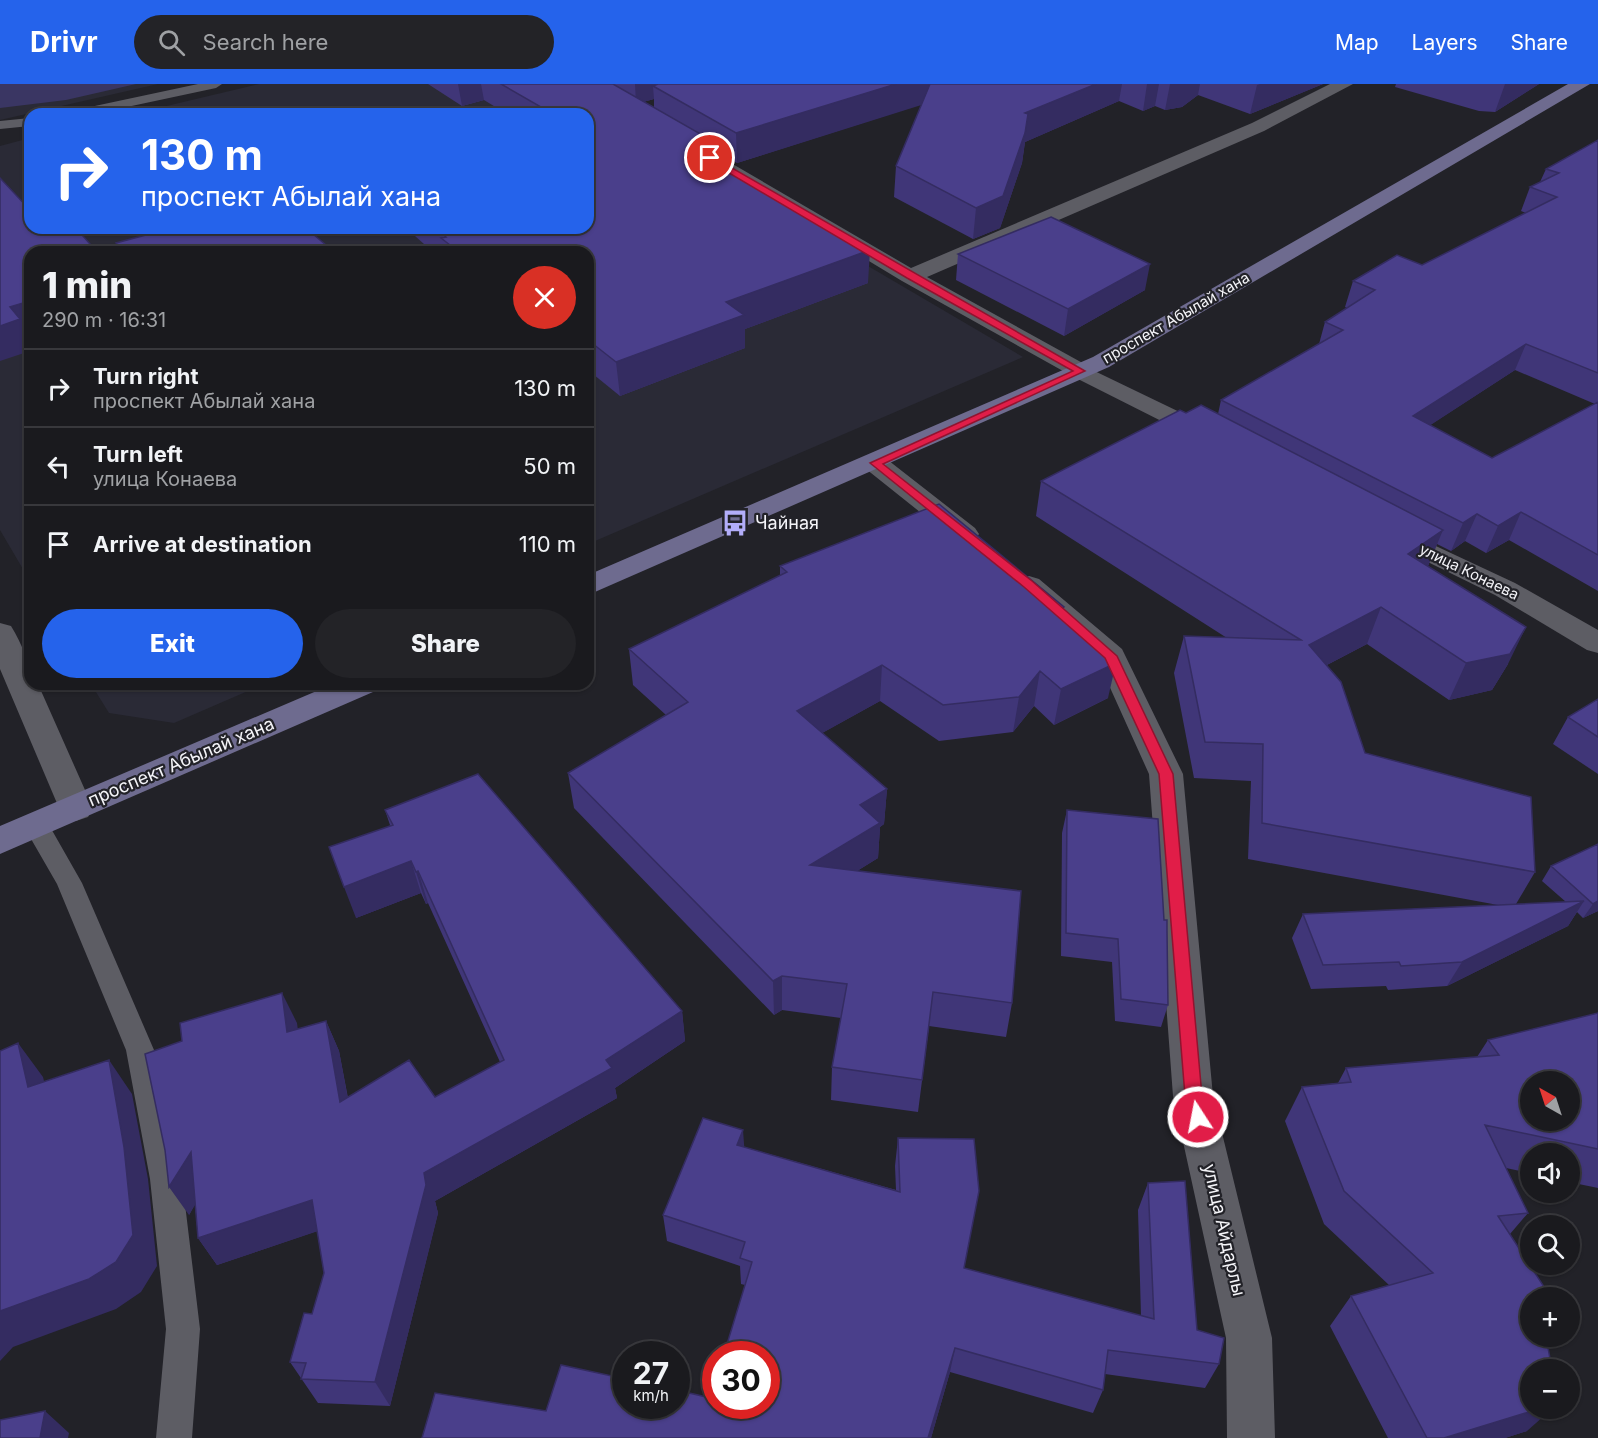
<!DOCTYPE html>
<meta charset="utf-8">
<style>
:root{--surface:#1a1a1e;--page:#232327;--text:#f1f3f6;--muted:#9fa1a4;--line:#38383c;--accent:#2563eb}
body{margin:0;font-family:Inter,sans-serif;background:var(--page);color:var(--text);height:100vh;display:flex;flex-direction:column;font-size:22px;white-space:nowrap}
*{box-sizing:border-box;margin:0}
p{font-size:20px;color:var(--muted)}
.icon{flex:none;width:33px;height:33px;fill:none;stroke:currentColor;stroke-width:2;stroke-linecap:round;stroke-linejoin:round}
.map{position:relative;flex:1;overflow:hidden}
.sheet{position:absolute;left:24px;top:162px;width:570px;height:444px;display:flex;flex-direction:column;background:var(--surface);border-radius:18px;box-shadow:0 2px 4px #0004,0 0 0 2px var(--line)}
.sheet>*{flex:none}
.guide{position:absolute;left:24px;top:24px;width:570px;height:126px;border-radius:18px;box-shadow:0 2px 4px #0004,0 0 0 2px var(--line);background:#2563eb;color:#fff;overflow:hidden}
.needle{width:39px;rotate:321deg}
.controls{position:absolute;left:1520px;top:987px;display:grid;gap:12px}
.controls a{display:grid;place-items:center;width:60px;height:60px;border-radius:50%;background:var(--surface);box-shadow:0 2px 4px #0004,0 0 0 2px var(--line);font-size:30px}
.speed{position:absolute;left:612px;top:1257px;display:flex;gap:12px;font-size:30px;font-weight:700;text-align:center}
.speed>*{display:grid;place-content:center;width:78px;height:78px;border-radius:50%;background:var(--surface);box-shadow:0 2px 4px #0004,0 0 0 2px var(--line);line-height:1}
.speed small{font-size:15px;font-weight:400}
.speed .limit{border:9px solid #d22;background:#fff;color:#111}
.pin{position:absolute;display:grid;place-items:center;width:51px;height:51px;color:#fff;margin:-26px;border:3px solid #fff;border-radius:50%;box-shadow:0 2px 6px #0007}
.me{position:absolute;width:66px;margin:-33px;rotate:349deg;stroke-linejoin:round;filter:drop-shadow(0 0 4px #0008)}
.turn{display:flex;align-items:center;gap:21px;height:126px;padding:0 18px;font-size:27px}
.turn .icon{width:78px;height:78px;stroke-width:2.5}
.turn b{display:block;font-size:42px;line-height:51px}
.round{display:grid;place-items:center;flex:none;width:63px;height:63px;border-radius:32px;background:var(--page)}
.head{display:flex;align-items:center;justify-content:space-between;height:102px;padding:0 18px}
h1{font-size:36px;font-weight:800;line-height:45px}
.primary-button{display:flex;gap:12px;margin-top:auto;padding:12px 18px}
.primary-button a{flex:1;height:69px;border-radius:36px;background:var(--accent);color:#fff;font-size:24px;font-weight:800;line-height:69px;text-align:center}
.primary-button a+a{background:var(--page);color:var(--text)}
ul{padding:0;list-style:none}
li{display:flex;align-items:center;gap:18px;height:78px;padding:0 18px;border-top:2px solid var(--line)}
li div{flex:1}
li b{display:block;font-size:22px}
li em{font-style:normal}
header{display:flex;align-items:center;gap:36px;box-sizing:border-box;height:84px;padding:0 30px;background:var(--accent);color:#fff}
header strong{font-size:28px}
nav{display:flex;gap:33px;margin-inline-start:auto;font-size:21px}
.search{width:420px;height:54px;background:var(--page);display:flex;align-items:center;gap:15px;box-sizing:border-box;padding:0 21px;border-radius:33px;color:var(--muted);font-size:22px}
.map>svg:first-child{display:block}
</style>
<header>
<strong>Drivr</strong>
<div class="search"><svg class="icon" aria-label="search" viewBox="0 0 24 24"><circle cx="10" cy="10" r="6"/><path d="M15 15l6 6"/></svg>Search here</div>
<nav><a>Map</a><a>Layers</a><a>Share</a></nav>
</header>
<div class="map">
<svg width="1598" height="1354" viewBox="0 0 1598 1354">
<rect width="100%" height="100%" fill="#222228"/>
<path fill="#2a2a36" d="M0 0H158L0 36Z
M259 0H558L1023 273 588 460V168H30V497L0 446V62L30 54V144H588V30H133Z
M91 600H264L174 639 109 629Z"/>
<path fill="#3a3663" d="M0 0H136L66 16 0 24Z"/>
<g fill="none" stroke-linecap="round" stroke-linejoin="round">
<path fill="#5d5d64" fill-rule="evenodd" d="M198 0H222L216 4 94 30H69L76 26Z
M30 34V42L0 45V37Z
M36 732 45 734 82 799 154 966 182 1095 200 1245 192 1354H156L166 1245 150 1095 126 966 57 800 23 741 27 734Z"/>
<path fill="#5d5d64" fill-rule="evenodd" d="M1330 0H1353L1264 47 927 193 1088 282 1092 287 1088 292 1080 294 1072 292 902 197 665 54 667 50H681L911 184 1252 39Z
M875 371 884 373 975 444 979 450 975 456 965 458 955 456 866 385 862 379 866 373Z
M1029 492 1039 495 1122 565 1183 690 1213 1012 1272 1254 1275 1354H1227L1226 1254 1173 1012 1149 690 1098 577 1015 501 1019 495Z
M0 539 11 542C22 560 30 579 30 600H38L93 724 88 733 76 737 64 733 59 724 0 585Z"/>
<path fill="#5d5d64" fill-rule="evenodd" d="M1080 280 1219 347 1223 352 1219 357 1210 360 1201 357 1072 292 1068 287 1072 282Z
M1393 442 1515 499 1598 546V569L1587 566 1495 511 1383 456 1379 450 1383 444Z"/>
<path fill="#6e6b8f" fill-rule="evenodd" d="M1568 0H1590L1109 283 588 511V491L1093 273Z
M333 600H378L373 608 0 770V742Z"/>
</g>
<path fill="#403678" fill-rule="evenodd" d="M428 0H1323L1250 30 1198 11 1182 23 1165 26 1155 22 1143 27 1119 17 1025 58 1022 79 1000 144 973 155 894 113 896 82 922 20 737 79 711 64 712 75 868 199 745 245V264L620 312 588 286V168H433L406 144H588V30H507L484 16 462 22ZM654 15V24L643 18Z
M1396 0H1539L1495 28 1479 27 1395 3Z
M1598 56V507L1509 456 1486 469 1465 457 1451 467 1437 460 1428 482 1508 580 1492 606 1449 616 1367 560 1327 581 1365 669 1535 788 1516 820 1566 818 1542 797 1551 782 1598 760V827L1583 834 1577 828 1568 842 1447 902 1388 906 1386 902 1311 905 1292 854 1303 830 1498 821 1248 775 1251 697 1194 694 1174 589 1184 552 1227 554 1036 432 1041 397 1186 329 1218 330 1221 316 1319 260 1325 238 1347 224 1345 223 1353 197 1422 181 1526 129 1521 127 1530 103 1540 98 1546 85ZM1515 286 1595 320 1492 374 1430 341Z
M116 159 334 168H119Z
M958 170 1145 206 1064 252 956 196Z
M780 482 1062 534 1108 614 1054 641 1034 622 1013 648 939 657 880 617 822 649 887 705 884 740 880 743 878 774 857 787 1012 919 1006 953 929 942 918 1028 831 1016 832 983 841 934 782 926 774 931 574 724 568 689 666 631 633 601 629 565 780 492Z
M1598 615V690L1553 660 1568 633Z
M385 726 682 927 685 957 615 1004 617 1014 435 1117 438 1129 390 1322 318 1319 290 1278 312 1230 324 1189 317 1147 217 1181 198 1154 195 1120 189 1131 182 957 297 939V945L326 937 339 967 348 1014 435 1013 500 978 428 819 426 820 421 809 356 834 390 741Z
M1067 726 1168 921 1161 943 1115 937 1112 878 1061 872 1062 749Z
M1598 929V1104L1569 1098V1070H1530V1089L1506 1084 1528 1129 1510 1150 1548 1209 1543 1214H1530L1527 1347 1505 1354H1388L1330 1242 1351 1212 1389 1201 1324 1140 1285 1037 1302 1003 1338 999 1346 984 1477 973 1488 956Z
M898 1054 964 1184 1141 1232 1138 1126 1148 1099 1197 1246 1219 1280 1205 1304 1105 1290 1103 1306 1093 1329 950 1288 931 1354 546 1327 711 1314 745 1201 741 1200 740 1182 667 1157 663 1131 744 1063 896 1106 895 1082Z"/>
<path fill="#342c61" d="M458 0H481L484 16 462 22Z
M635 0H708L653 2 654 15 636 20Z
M896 0H935L934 17 737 79 736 49Z
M1096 0H1122L1119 17 1025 58 1022 79 1000 144 973 155 976 124 1025 29Z
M1147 0H1159L1155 22 1143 27Z
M1170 0H1200L1198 11 1182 23 1165 26Z
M1260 0H1323L1250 30 1257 1Z
M1505 0H1539L1495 28Z
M711 56 712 87 690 63Z
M870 166 868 199 745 245V264L620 312 616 278 726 218Z
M1150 180 1145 206 1064 252 1068 225Z
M30 217V252H28L30 257V267L0 277V242L10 223Z
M1526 260 1515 286 1403 359 1413 332Z
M1521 428 1509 456 1486 469 1498 442Z
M1477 430 1465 457 1451 467 1463 439Z
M1443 446 1428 482 1408 470Z
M1064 523 1058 559 1055 528Z
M1381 523 1367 560 1296 597 1309 561Z
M1526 543 1508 580 1492 606 1449 616 1466 579Z
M1116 579 1108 614 1054 641 1061 605Z
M882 581 880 617 797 663V627Z
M1040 587 1034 622 1013 648 1019 613Z
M887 705 884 740 880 743 878 774 810 816V781L860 721Z
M411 777 421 809 356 834 344 803Z
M418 787 428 819 426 820 416 788Z
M1584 817 1568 842 1447 902 1462 878Z
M1598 817V827L1583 834 1593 820Z
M782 892V926L774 931 773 897Z
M282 909 297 939 302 978 287 948Z
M682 927 685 957 615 1004 617 1014 435 1117 438 1129 390 1322 375 1298 424 1089 606 976Z
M326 937 339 967 354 1048 340 1018Z
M18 959 43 993 54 1037 28 1003Z
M109 976 132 1010 148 1095 157 1182 141 1208 116 1225 13 1263 0 1277V1227Z
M743 1046 745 1073 737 1061Z
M191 1068 210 1096 189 1131 169 1103Z
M312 1116 327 1144 217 1181 198 1154Z
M955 1264 950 1288 931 1354H928Z
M1542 1324H1553L1527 1347 1505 1354H1444Z
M45 1327 69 1349 68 1354H40Z"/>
<path fill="#4a3f8b" stroke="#342c61" stroke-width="1.5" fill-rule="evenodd" d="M501 0H613L711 56 690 63 870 166 726 218 744 231 616 278 588 256V168H459L441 154 446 153 436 144H588V51H589H588V30H553Z
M658 0H896L736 49 653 2Z
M930 0H1096L1025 29 1028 30 1025 49 1003 112 976 124 896 82Z
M1598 56V289L1526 260 1413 332 1492 374 1598 318V471L1521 428 1498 442 1477 430 1463 439 1221 316 1343 246 1325 238 1375 206 1353 197 1397 171 1422 181 1557 113 1530 103 1559 89 1546 85Z
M0 94 30 126V144H76L97 168H30V217L10 223 20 235 0 242Z
M1051 133 1150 180 1068 225 958 170Z
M172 144H306L334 168H124L116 159Z
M1201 321 1443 446 1408 470 1526 543 1510 570 1466 579 1381 523 1309 561 1341 598 1365 669 1531 713 1535 788 1262 739 1263 660 1205 658 1184 552 1301 556 1041 397 1180 326 1186 329Z
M939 420 1064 523 1055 528 1116 579 1061 605 1040 587 1019 613 943 621 882 581 797 627 887 705 860 721 880 739 810 781 1021 807 1012 919 933 908 922 996 832 983 847 900 782 892 773 897 568 689 688 618 629 565 787 488 780 482Z
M1598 615V653L1568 633Z
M478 690 682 927 606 976 612 984 424 1089 426 1101 375 1298 301 1295 306 1279 290 1278 304 1229 312 1230 324 1189 312 1116 198 1154 191 1068 169 1103 165 1066 145 970 182 957 180 939 282 909 287 948 326 937 340 1018 409 976 435 1013 504 976 418 787 416 788 411 777 344 803 329 763 393 741 385 726Z
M1067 726 1158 735 1164 836H1167V847L1168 921 1121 915 1118 855 1066 849Z
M1598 760V817L1593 820 1551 782Z
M1584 817 1462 878 1401 882 1399 878 1323 881 1303 830Z
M1598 929V1065L1485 1041 1528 1129 1498 1132 1548 1209 1542 1214H1530V1252H1546L1552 1286H1530V1324H1542L1444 1354H1427L1351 1212 1433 1189 1344 1107 1302 1003 1351 998 1346 984 1499 971 1488 956ZM1530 998H1569V1036H1530Z
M18 959 28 1003 109 976 124 1063 133 1151 116 1178 89 1195 0 1227V967Z
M703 1034 743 1046 737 1061 900 1108 898 1054 974 1055 979 1107 964 1184 1154 1235 1148 1099 1185 1097 1197 1246 1224 1254 1219 1280 1108 1266 1103 1306 955 1264 928 1354H422L435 1309 546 1327 561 1281 626 1295V1322H676V1306L711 1314 716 1298V1322H766V1270H724L752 1178 740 1174 745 1158 663 1131Z
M45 1327 40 1354H0V1336Z"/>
<path fill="#e11d48" stroke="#92132f" stroke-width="1.5" d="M707 73H713L1085 287 883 380 1032 497 1117 572 1173 690 1202 1012 1207 1033 1204 1039 1198 1041 1192 1039 1185 1012 1159 690 1105 574 1024 503 870 379 1073 287 907 194 707 76Z"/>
<defs>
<g id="bus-bare" transform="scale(2.07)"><path d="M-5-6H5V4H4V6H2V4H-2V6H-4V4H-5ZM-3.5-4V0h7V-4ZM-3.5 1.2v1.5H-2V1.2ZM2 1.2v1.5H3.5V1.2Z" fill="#b2adf9" stroke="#222228" stroke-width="2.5" paint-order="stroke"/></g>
</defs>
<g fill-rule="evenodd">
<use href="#bus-bare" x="735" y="439"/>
</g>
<g text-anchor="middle" stroke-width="4.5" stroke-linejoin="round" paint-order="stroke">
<g font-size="15" fill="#f4f4f8" stroke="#222228">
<text transform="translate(1176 234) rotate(-30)" y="5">проспект Абылай хана</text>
<text transform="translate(1469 488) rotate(26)" y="5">улица Конаева</text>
</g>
<g font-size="18" fill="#f4f4f8" stroke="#222228" text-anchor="start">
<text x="755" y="445">Чайная</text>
</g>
<g font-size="18" fill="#f4f4f8" stroke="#222228">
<text transform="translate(181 678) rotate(-23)" y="6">проспект Абылай хана</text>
<text transform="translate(1224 1146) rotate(77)" y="6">улица Айдарлы</text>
</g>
</g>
</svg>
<div class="controls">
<a><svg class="needle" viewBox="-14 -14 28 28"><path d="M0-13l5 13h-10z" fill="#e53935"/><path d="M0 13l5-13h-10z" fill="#9fa1a4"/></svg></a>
<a><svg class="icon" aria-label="sound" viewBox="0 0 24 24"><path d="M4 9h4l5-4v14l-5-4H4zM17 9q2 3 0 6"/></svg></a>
<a><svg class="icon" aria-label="search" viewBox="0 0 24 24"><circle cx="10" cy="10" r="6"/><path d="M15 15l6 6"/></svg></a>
<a>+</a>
<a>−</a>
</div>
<div class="speed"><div>27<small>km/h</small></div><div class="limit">30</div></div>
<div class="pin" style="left:710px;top:74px;background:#d93025"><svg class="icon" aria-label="arrive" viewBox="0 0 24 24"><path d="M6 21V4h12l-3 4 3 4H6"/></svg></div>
<svg class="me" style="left:1198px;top:1033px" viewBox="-20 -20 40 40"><circle r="17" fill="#e11d48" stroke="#fff" stroke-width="3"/><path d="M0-11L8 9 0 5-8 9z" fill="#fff"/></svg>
<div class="guide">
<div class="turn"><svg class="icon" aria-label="right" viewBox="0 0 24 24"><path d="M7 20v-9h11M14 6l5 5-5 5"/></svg><div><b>130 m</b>проспект Абылай хана</div></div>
</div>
<section class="sheet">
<div class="head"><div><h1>1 min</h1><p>290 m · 16:31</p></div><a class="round" style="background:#d93025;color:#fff"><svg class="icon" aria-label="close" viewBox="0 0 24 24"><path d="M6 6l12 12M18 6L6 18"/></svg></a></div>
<ul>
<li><svg class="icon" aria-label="right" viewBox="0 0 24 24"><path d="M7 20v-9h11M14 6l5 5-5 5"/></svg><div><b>Turn right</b><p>проспект Абылай хана</p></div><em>130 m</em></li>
<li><svg class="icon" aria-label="left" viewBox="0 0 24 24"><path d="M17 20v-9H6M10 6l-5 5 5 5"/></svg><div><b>Turn left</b><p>улица Конаева</p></div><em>50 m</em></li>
<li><svg class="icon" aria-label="arrive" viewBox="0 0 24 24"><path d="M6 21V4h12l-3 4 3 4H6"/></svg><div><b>Arrive at destination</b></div><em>110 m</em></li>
</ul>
<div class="primary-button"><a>Exit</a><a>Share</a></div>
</section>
</div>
